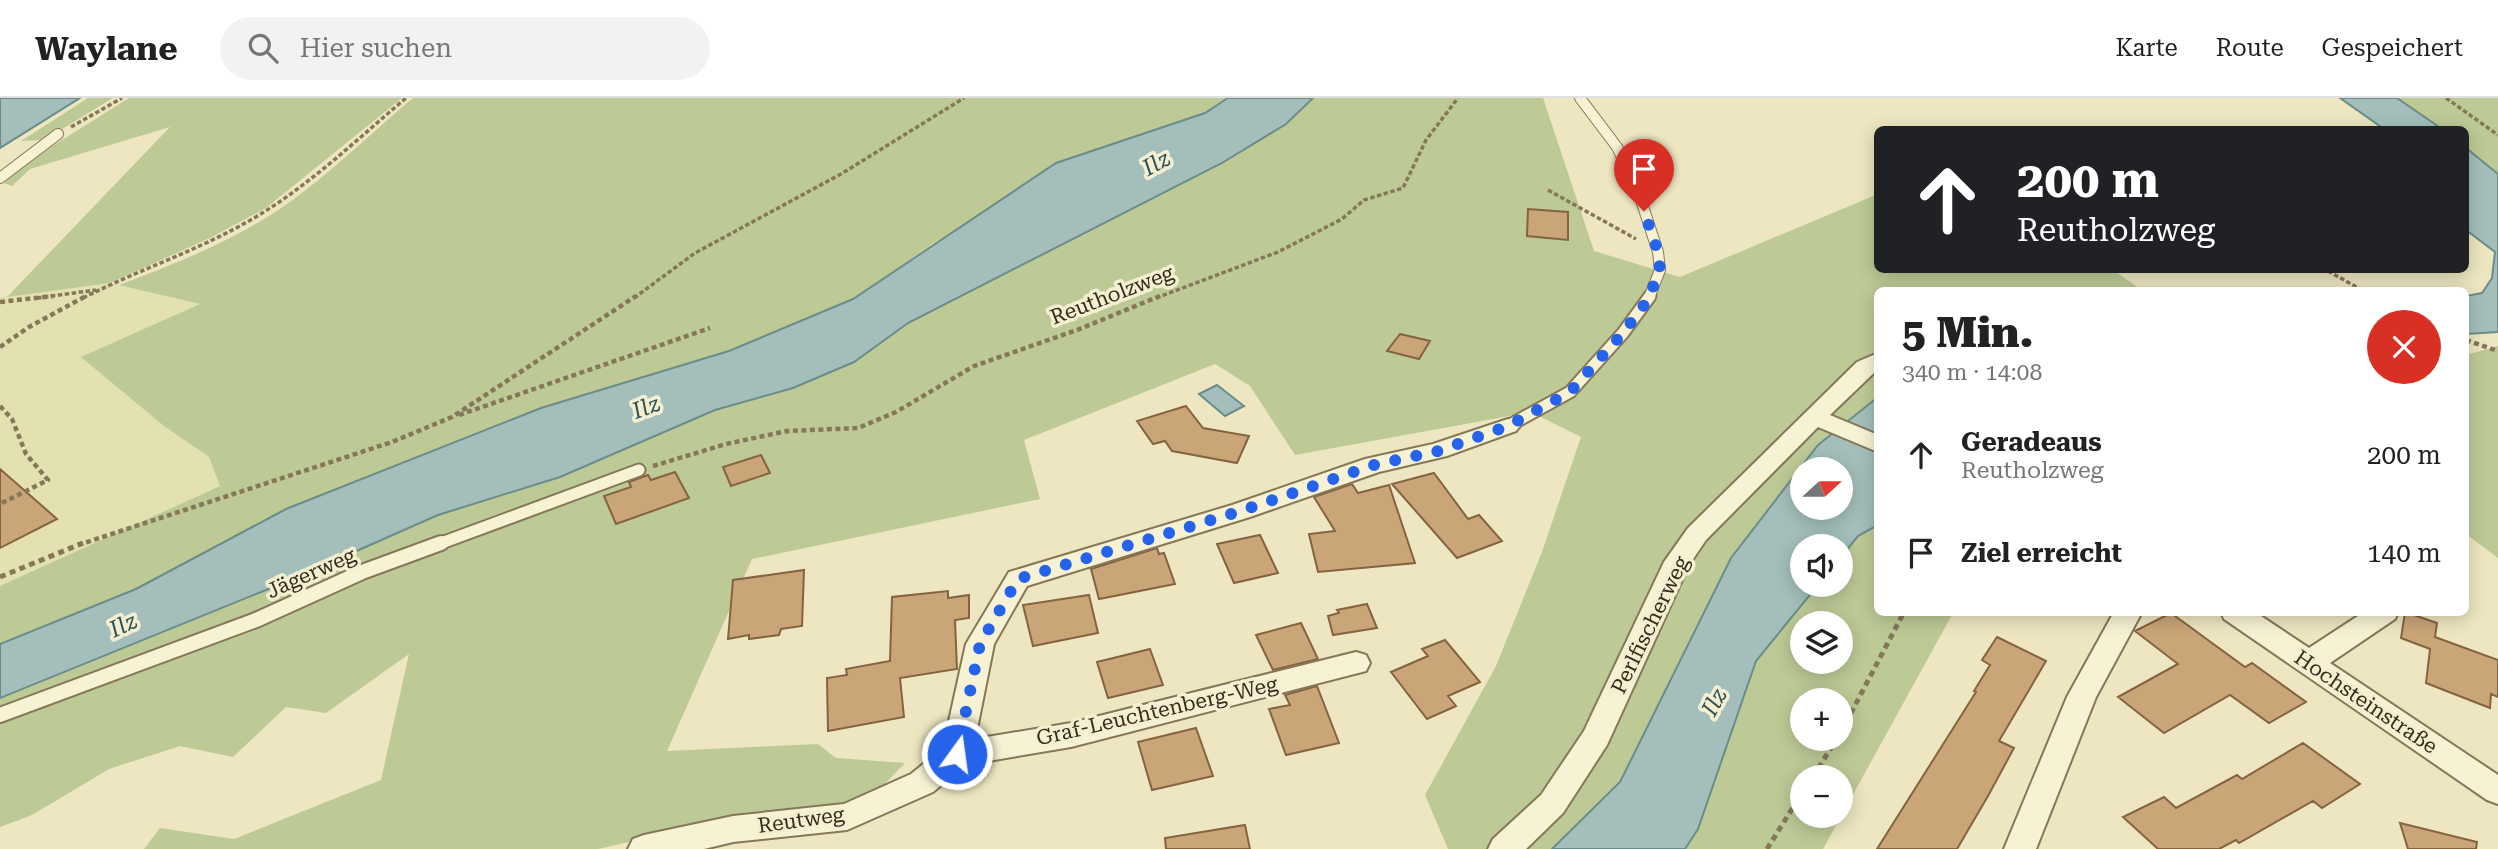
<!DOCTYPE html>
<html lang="de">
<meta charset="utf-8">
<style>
:root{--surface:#fff;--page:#f2f2f2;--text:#222;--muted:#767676;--line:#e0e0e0}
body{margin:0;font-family:"Roboto Serif",serif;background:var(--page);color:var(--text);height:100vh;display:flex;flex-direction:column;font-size:26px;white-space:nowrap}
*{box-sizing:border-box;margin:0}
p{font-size:23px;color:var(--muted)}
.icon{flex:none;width:38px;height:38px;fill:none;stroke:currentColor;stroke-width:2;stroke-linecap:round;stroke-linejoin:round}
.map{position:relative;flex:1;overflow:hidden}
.side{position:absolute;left:1874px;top:189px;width:595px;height:329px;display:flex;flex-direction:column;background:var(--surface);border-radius:10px;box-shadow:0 4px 18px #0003}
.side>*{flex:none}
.guide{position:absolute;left:1874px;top:28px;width:595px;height:147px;border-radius:10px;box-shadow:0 4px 18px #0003;background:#202124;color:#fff;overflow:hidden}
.needle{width:46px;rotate:69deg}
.fabs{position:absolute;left:1790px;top:359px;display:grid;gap:14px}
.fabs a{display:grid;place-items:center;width:63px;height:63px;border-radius:50%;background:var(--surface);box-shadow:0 4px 18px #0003;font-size:35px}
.pin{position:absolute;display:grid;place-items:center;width:60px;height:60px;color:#fff;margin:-72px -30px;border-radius:50% 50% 50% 0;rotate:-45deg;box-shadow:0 0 7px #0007}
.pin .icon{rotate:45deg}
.me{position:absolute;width:77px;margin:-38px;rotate:14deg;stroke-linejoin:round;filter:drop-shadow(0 0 5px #0008)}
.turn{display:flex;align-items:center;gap:24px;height:147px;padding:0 28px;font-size:32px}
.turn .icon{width:91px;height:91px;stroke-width:2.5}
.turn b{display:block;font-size:49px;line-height:60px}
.round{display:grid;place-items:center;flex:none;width:74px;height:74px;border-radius:37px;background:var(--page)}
.head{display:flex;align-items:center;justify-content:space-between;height:119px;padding:0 28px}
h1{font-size:42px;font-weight:800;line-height:52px}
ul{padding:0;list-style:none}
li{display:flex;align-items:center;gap:21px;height:98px;padding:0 28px}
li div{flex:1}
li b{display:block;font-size:26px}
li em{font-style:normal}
header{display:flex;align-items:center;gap:42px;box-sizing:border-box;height:98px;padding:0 35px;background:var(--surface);border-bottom:2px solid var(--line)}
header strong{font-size:33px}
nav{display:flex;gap:38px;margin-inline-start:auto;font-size:24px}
.search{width:490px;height:63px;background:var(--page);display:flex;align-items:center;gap:18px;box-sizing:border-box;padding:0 24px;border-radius:38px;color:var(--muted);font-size:26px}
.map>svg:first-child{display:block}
</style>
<header>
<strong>Waylane</strong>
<div class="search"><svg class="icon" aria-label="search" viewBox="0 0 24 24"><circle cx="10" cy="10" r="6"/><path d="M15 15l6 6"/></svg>Hier suchen</div>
<nav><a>Karte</a><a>Route</a><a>Gespeichert</a></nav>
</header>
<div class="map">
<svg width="2498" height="751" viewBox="0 0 2498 751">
<rect width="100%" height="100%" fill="#ede6c1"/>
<path fill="#e2e1af" d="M110 185 201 206 82 259 164 328 209 360 220 388 0 488V199Z"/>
<path fill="#bdca96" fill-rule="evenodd" d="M88 0H113L44 42 21 43Z
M129 0H402L266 110 210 140 110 185 7 199 170 29 30 71 12 88 4 85 22 67Z
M413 0H1228L1205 15 935 144 853 201 729 253 541 310 286 411 136 491 0 546V488L220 388 209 359 164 328 81 259 200 206 119 187C176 166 237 141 287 106 331 75 371 35 413 0Z
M1313 0H1543L1594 153 1680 179 1878 96V172H2113L2142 192H1878V299L1818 347 1731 460 1620 684 1552 751H1448L1425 697 1496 568 1542 454 1581 339 1531 314 1295 357 1250 288 1215 266 1024 342 1040 401 752 461 667 653 818 646 836 660 905 665 865 706 703 727 598 751H144L160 730 234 741 381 682 409 556 326 615 286 609 233 659 180 648 109 671 32 717 0 729V600L293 481 438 417 560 379 715 312 793 290 854 264 908 225 1286 26Z
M2397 0H2498V76L2466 50V32L2442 31Z
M2498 248V460L2466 436V257Z
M1878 427V514L1953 515 1823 751H1685L1698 731 1756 563 1818 487 1841 486C1841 451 1846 445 1878 427ZM1802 525H1841V564H1802ZM1802 602H1841V640H1802ZM1802 679H1841V718H1802Z"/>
<path fill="#a4bfbb" stroke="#6b8d89" stroke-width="2" fill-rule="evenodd" d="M0 0H80L0 50Z
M1228 0H1313L1286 26 1222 65 908 225 854 264 793 290 715 312 560 379 438 417 293 481 0 600V546L136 491 286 411 541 310 729 253 853 201 1056 65 1205 15Z
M2340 0H2397L2442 31H2384Z
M2466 50 2498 76V234L2466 236V198L2482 195 2492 180 2495 154 2466 132Z
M1217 287 1244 308 1225 318 1199 296Z
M1878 299V427L1858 438 1841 459V448H1802V486L1818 487 1756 563 1698 731 1685 751H1552L1620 684 1731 460 1818 347ZM1802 371H1841V410H1802Z"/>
<path fill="#caa578" stroke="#846440" stroke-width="2" d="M1528 111 1568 114V142L1527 138Z
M1400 236 1430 243 1419 261 1387 253Z
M1186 308 1203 330 1249 338 1237 365 1172 353 1165 343 1153 346 1137 323Z
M761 357 770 375 731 388 723 369Z
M0 371 57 421 0 450Z
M675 374 689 400 616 426 604 398 631 389 629 384 648 377 651 382Z
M1434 375 1468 421 1479 417 1502 443 1457 460 1392 386Z
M1352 386 1358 395 1389 387 1415 465 1318 474 1309 436 1335 433 1314 399Z
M1260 437 1278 475 1234 485 1217 446Z
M1157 450 1159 456 1164 455 1175 486 1099 501 1091 471Z
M804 472 802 528 781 531 779 537 749 541V537L728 541 733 482Z
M948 493V500L969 497V520L955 522 957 571 900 580 904 619 828 633 827 580 847 577 846 571 890 563 892 499Z
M1089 497 1098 535 1033 548 1023 507Z
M1367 506 1377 530 1333 537 1328 518 1339 515 1337 512Z
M2405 514 2437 525 2435 539 2498 562V599L2491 596 2490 610 2426 585 2430 551 2401 540Z
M2171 515 2245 569 2252 565 2306 604 2269 625 2230 597 2164 635 2118 599 2178 566 2135 533Z
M1301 525 1318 561 1273 572 1256 537Z
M1997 539 2046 563 1999 643 2014 650 1988 698 1957 751H1877L1976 594 1974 593 1990 567 1982 562Z
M1445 542 1480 584 1448 598 1456 608 1427 621 1391 574 1428 558 1422 551Z
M1150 551 1163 587 1108 600 1097 564Z
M1317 588 1339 645 1286 657 1269 611 1290 607 1285 597Z
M1196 630 1213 678 1152 692 1138 644Z
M2303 645 2360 686 2322 710 2313 703 2239 745 2236 742 2219 751H2158L2123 719 2164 699 2176 710 2237 677 2242 681Z
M2400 725 2477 744 2476 751H2408Z
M1245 727 1250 751H1166L1165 740Z"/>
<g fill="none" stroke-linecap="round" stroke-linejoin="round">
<g stroke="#867759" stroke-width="12">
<path id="lane-far2" d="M1580 0 1617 49 1638 93 1658 154 1660 172 1649 200
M0 80 58 36"/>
</g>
<g stroke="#867759" stroke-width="15">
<path id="lane-far1" d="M1508 328 1570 294 1623 235 1650 198
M436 447 639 372"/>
</g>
<g stroke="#867759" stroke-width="18">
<path id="lane" d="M0 617 256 522 362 474 441 445"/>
</g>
<g stroke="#867759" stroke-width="4">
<path id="street" d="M1878 255V271L1830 317 1878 337V354L1818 329 1706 442 1689 467 1607 647 1563 715 1526 751H1488L1493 741 1541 697 1584 633 1664 464 1688 430 1857 264Z
M1508 321 1516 323 1520 328 1516 333 1447 358 1379 374 1250 419 1027 488 994 546 975 641 1071 625 1356 554 1366 557 1370 565 1366 573 1071 649 965 667 933 694 847 732 733 744 704 751H628L633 741 644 737 733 718 844 706 911 676 943 650 966 546 1009 474 1232 407 1365 361 1433 346Z
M2114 514H2142L2096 599 2036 751H2004L2067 599Z
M2221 514H2255L2309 550 2364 514H2398L2395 521 2330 565 2498 677V706L2487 702 2224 521Z"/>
</g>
<path stroke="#867759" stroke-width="3.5" stroke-dasharray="4.5 2.5" stroke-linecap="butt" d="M2446 0 2498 37
M71 29 122 0
M1548 92 1636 141
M2328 173 2362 192
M37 200 96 192
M83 200C136 173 194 154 247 124 306 91 355 43 406 0
M634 200 695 155 841 76 964 0
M1156 200 1278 154 1342 121 1364 102 1403 90 1426 42 1458 0"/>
<path stroke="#867759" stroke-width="4.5" stroke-dasharray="5 3.5" stroke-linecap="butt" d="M0 204 53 198
M2466 242 2498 253
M0 249 29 229 86 198
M0 308 12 321 26 356 48 382 0 406
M459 317 710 230
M653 368 726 346 787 333 858 330 896 314 974 268 1077 232 1160 198
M78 447 392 344 452 319 636 198"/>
<path stroke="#867759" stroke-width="5" stroke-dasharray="6 4.5" stroke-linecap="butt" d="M0 479 83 445
M1841 634 1904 514
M1813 679 1837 640
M1767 751 1802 695"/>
<use href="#lane-far2" stroke="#f8f2d4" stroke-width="10"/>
<use href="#lane-far1" stroke="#f8f2d4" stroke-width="11"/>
<use href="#lane" stroke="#f8f2d4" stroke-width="14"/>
<use href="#street" fill="#f8f2d4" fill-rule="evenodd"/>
</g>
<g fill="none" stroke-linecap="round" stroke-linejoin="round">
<path stroke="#2563eb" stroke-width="12" stroke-dasharray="0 21.6" d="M957 656 980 546 1018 481 1241 413 1374 367 1438 353 1508 328 1570 294 1623 235 1647 203 1660 172 1658 154 1644 113"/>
</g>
<g text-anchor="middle" stroke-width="7" stroke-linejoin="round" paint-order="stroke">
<g font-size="21" fill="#362c1d" stroke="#f4efd1">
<text transform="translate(1112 197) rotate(-21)" y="7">Reutholzweg</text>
<text transform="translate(311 475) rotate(-24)" y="7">Jägerweg</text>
<text transform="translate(1650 527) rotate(-64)" y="7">Perlfischerweg</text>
<text transform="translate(2366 604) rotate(34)" y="7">Hochsteinstraße</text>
<text transform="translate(1157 613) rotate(-13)" y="7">Graf-Leuchtenberg-Weg</text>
<text transform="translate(801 722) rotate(-8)" y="7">Reutweg</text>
</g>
<g font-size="23" font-style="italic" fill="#2d5255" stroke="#f4efd1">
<text transform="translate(1156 65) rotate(-29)" y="8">Ilz</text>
<text transform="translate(646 309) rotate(-21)" y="8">Ilz</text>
<text transform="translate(123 527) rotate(-25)" y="8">Ilz</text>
<text transform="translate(1714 604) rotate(-61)" y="8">Ilz</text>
</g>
</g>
</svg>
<div class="fabs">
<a><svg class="needle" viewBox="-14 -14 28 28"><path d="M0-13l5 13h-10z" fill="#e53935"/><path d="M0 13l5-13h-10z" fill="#767676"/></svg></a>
<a><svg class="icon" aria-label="sound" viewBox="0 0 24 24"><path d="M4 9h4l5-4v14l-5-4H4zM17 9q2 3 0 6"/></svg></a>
<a><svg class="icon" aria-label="layers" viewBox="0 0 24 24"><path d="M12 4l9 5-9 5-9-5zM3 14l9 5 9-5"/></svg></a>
<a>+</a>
<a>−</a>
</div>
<div class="pin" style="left:1644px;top:113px;background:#d93025"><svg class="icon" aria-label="arrive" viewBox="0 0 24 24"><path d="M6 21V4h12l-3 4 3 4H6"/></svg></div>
<svg class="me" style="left:957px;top:656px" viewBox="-20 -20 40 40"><circle r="17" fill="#2563eb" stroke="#fff" stroke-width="3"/><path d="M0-11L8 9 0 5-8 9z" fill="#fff"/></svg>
<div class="guide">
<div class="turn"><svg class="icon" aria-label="ahead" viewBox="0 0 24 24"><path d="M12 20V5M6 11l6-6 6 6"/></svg><div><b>200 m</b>Reutholzweg</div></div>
</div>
<section class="side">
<div class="head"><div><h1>5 Min.</h1><p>340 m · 14:08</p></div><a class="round" style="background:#d93025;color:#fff"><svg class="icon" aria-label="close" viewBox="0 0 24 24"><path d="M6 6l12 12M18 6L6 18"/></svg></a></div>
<ul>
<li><svg class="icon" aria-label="ahead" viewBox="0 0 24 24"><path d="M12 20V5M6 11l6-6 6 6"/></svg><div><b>Geradeaus</b><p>Reutholzweg</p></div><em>200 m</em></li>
<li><svg class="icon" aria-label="arrive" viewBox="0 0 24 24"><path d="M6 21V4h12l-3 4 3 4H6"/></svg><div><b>Ziel erreicht</b></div><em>140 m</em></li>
</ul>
</section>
</div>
